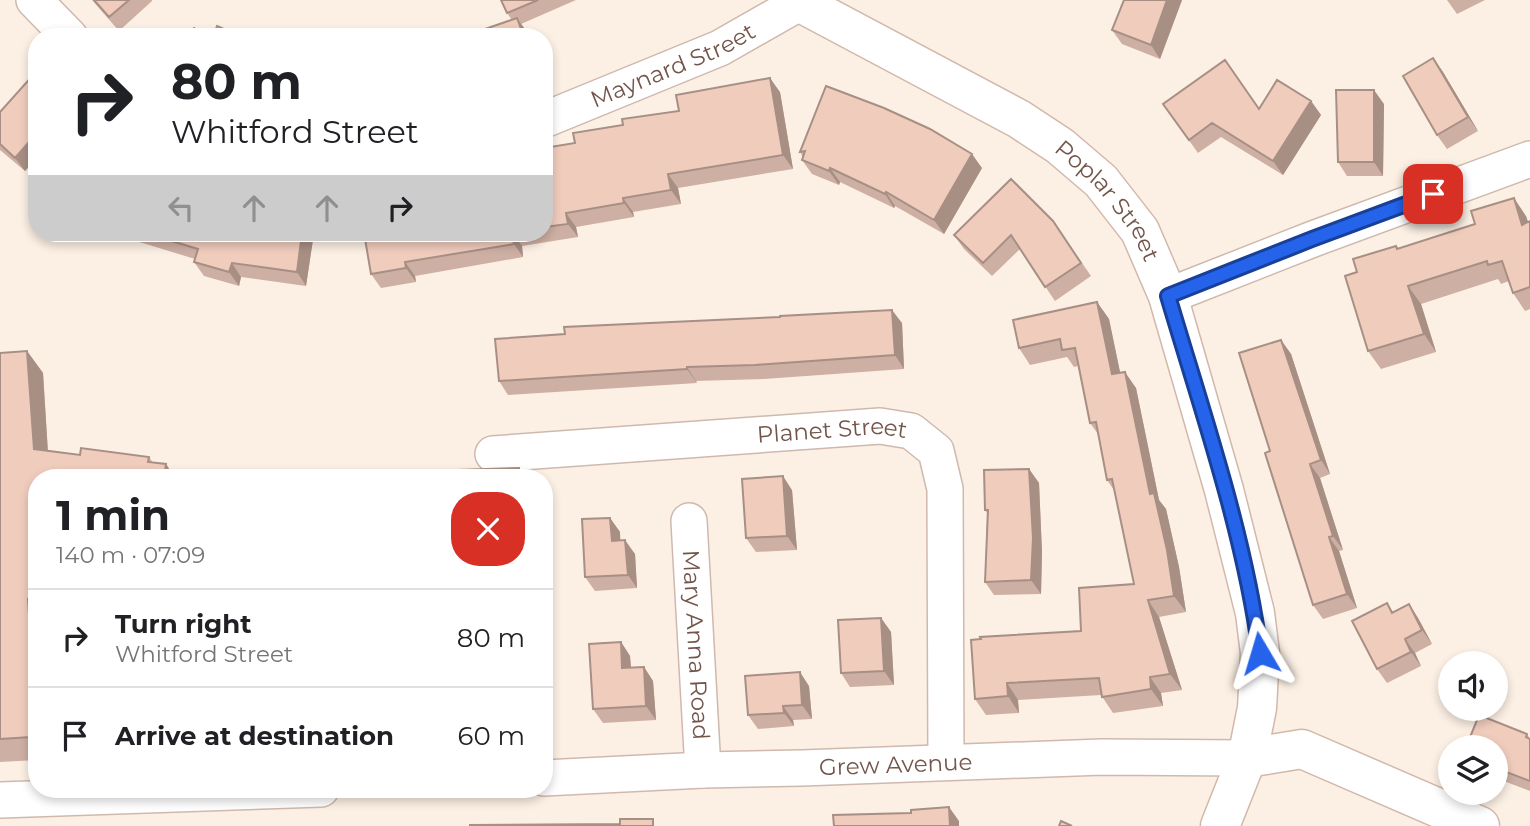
<!DOCTYPE html>
<meta charset="utf-8">
<style>
:root{--surface:#fff;--page:#f2f2f2;--text:#202124;--muted:#757577;--line:#e0e0e0}
body{margin:0;font-family:Montserrat,sans-serif;background:var(--page);color:var(--text);height:100vh;display:flex;flex-direction:column;font-size:26px;white-space:nowrap}
*{box-sizing:border-box;margin:0}
p{font-size:23px;color:var(--muted)}
.icon{flex:none;width:38px;height:38px;fill:none;stroke:currentColor;stroke-width:2;stroke-linecap:round;stroke-linejoin:round}
.map{position:relative;flex:1;overflow:hidden}
.sheet{position:absolute;left:28px;top:469px;width:525px;height:329px;display:flex;flex-direction:column;background:var(--surface);border-radius:28px;box-shadow:0 4px 10px #0003}
.sheet>*{flex:none}
.top-card{position:absolute;left:28px;top:28px;width:525px;height:214px;border-radius:28px;box-shadow:0 4px 10px #0003;background:#fff;color:var(--text);overflow:hidden}
.buttons{position:absolute;left:1438px;top:651px;display:grid;gap:14px}
.buttons a{display:grid;place-items:center;width:70px;height:70px;border-radius:50%;background:var(--surface);box-shadow:0 4px 10px #0003;font-size:35px}
.pin{position:absolute;display:grid;place-items:center;width:60px;height:60px;color:#fff;margin:-30px;border-radius:14px;box-shadow:0 4px 10px #0006}
.me{position:absolute;width:77px;margin:-38px;rotate:353deg;stroke-linejoin:round;filter:drop-shadow(0 0 5px #0008)}
.turn{display:flex;align-items:center;gap:24px;height:147px;padding:0 28px;font-size:32px}
.turn .icon{width:91px;height:91px;stroke-width:2.5}
.turn b{display:block;font-size:49px;line-height:60px}
.lanes{display:flex;align-items:center;height:66px;padding:0 28px;background:#0003;justify-content:center;gap:35px;direction:ltr}
.lanes .off{opacity:.35}
.round{display:grid;place-items:center;flex:none;width:74px;height:74px;border-radius:28px;background:var(--page)}
.head{display:flex;align-items:center;justify-content:space-between;height:119px;padding:0 28px}
h1{font-size:42px;font-weight:700;line-height:52px}
ul{padding:0;list-style:none}
li{display:flex;align-items:center;gap:21px;height:98px;padding:0 28px;border-top:2px solid var(--line)}
li div{flex:1}
li b{display:block;font-size:26px}
li em{font-style:normal}
.map>svg:first-child{display:block}
</style>
<div class="map">
<svg width="1530" height="826" viewBox="0 0 1530 826">
<rect width="100%" height="100%" fill="#fcf0e4"/>
<g fill="none" stroke-linecap="round" stroke-linejoin="round">
<g stroke="#cfb9ae" stroke-width="38">
<g id="street">
<path d="M34 0 70 37"/>
<path id="s1" d="M544 120 720 48 799 3"/>
<path d="M1168 296 1313 239 1530 159"/>
<path id="s2" d="M493 454 880 426 911 431 936 451 945 489 946 762"/>
<path id="s3" d="M689 521 703 770"/>
<path id="s4" d="M544 778 703 770 802 768 1102 757 1247 758"/>
<path d="M0 800 321 789"/>
</g>
</g>
<g stroke="#d2b8ab" stroke-width="41">
<g id="secondary">
<path id="s5" d="M795 0 1019 119 1060 146 1101 181 1140 231 1168 296 1224 490 1255 613 1260 653 1257 708 1247 758 1220 826"/>
<path d="M1247 758 1302 749 1480 826"/>
</g>
</g>
<use href="#street" stroke="#fff" stroke-width="35"/>
<use href="#secondary" stroke="#fff" stroke-width="38"/>
</g>
<path fill="#ceafa3" d="M92 0H152V1L119 31Z
M501 0H576L521 24 527 32 528 37H462L512 20 507 13Z
M1124 0H1182L1160 59 1122 44 1112 30Z
M1447 0H1485L1457 14Z
M1433 58 1443 72 1478 131 1447 149 1437 135Z
M37 76V158L25 171 0 150V112Z
M826 86 982 168 944 234 895 206 894 208 840 182 839 185 812 174 802 160 803 157 800 152Z
M780 92 793 169 678 188 681 204 633 212 634 217 576 227 578 237 522 246 523 257 415 276 416 282 381 288 371 274 364 233H544V148L575 143 623 125 679 111Z
M1311 101 1321 115 1283 175 1221 137 1198 153 1163 104 1259 109Z
M1384 104 1383 176H1347L1338 162Z
M1526 216 1528 222 1530 221V309L1525 311 1513 293 1509 281 1501 284 1498 279 1421 304 1436 352 1381 369 1368 351 1357 272 1396 246 1398 248Z
M1053 221 1091 276 1055 301 1020 249 992 276 964 249 954 235Z
M110 233H314L306 286 241 277 239 286 204 276 194 262 195 259Z
M1097 302 1109 319 1120 373 1136 388 1159 500 1166 509 1179 567 1186 612 1159 617 1182 690 1161 693 1163 706 1113 713 1101 695 1018 700 1019 713 986 715 975 699 1081 631 1134 584 1114 490 1107 480 1098 434 1090 423 1078 366 1074 367 1067 357 1030 365 1019 348Z
M902 323 904 369 764 379 696 381 697 383 508 395 499 381Z
M1281 340 1291 354 1330 474 1320 478 1343 550 1339 551 1357 608 1323 619 1313 605 1270 451Z
M27 351 43 373 48 451 80 455 149 457 153 463 166 464 175 478H37V760L0 762V353Z
M1029 469 1039 483 1042 552 1041 594 994 595 985 582 987 513 985 510Z
M792 490 797 550 756 552 746 538Z
M610 518 620 532V540L635 554 637 588 595 591 585 577Z
M1387 603 1393 612 1409 604 1418 618 1432 644 1415 653 1421 666 1387 683 1377 669Z
M881 618 891 632 894 685 850 687 841 673Z
M621 642 630 656 631 668 644 667 653 681 656 720 603 723 593 709Z
M809 686 812 719 793 720 794 726 758 729 748 715Z
M1527 734 1530 739V791L1496 778V747Z"/>
<path fill="#a88f84" d="M1167 0H1182L1160 59 1151 45Z
M517 18 527 32 528 37H524Z
M315 29 321 37H315Z
M1433 58 1443 72 1478 131 1468 117Z
M770 78 780 92 793 169 783 155Z
M1374 90 1384 104 1383 176 1374 162Z
M1311 101 1321 115 1283 175 1273 161Z
M37 133V158L25 171 15 158Z
M972 154 982 168 944 234 934 220Z
M830 168 840 182 839 185 829 171Z
M668 174 678 188 681 204 671 190Z
M886 192 895 206 894 208 885 194Z
M623 198 633 212 634 217 624 203Z
M1514 198 1526 216 1530 228 1522 225Z
M566 213 576 227 578 237 568 224Z
M302 233H314L306 286 297 272Z
M512 233 522 246 523 257 514 244Z
M405 262 415 276 416 282 406 268Z
M232 263 241 277 239 286 229 272Z
M1408 286 1421 304 1436 352 1424 334Z
M1097 302 1109 319 1124 391 1112 374Z
M892 310 902 323 904 369 895 355Z
M1281 340 1291 354 1330 474 1321 460Z
M27 351 43 373 49 471 34 449Z
M687 367 696 381 697 383 687 369Z
M1125 372 1136 388 1159 500 1166 509 1179 567 1186 612 1174 596 1150 494Z
M166 464 175 478H164Z
M1310 464 1320 478 1343 550 1333 536Z
M519 468 525 478H519Z
M1029 469 1039 483 1042 552 1041 594 1031 580Z
M783 476 792 490 797 550 787 536Z
M30 496 37 506V599Z
M610 518 620 532 621 555 612 541Z
M1329 537 1339 551 1357 608 1347 594Z
M625 540 635 554 637 588 628 575Z
M28 599 37 611V685L33 679Z
M1148 600 1159 617 1182 690 1170 674Z
M1409 604 1418 618 1432 644 1422 630Z
M881 618 891 632 894 685 884 671Z
M1405 639 1415 653 1421 666 1411 652Z
M621 642 630 656 632 682 622 668Z
M644 667 653 681 656 720 646 706Z
M800 672 809 686 812 719 802 705Z
M1150 677 1161 693 1163 706 1151 689Z
M1007 683 1018 700 1019 713 1008 696Z
M783 706 793 720 794 726 784 713Z
M31 729 37 737V745L31 737Z
M949 807 959 821V826H950Z"/>
<path fill="#f0ccbd" stroke="#a88f84" stroke-width="2" d="M94 0H129L109 17Z
M501 0H538L507 13Z
M1124 0H1167L1151 45 1112 30Z
M517 18 524 37H462Z
M217 26 242 37H190L194 28 213 37Z
M274 29H315V37H274Z
M1433 58 1468 117 1437 135 1403 76Z
M1225 60 1259 109 1277 80 1311 101 1273 161 1212 123 1189 140 1163 104Z
M34 74 37 76V133L15 158 0 144V112Z
M770 78 783 155 668 174 671 190 623 198 624 203 566 213 568 224 544 227V148L575 143 573 133 623 125 622 119 679 111 676 95Z
M826 86 884 108 930 129 972 154 934 220 886 192 885 194 830 168 829 171 802 160 805 151 800 152Z
M1336 90H1374V162H1338Z
M1011 179 1053 221 1081 263 1045 287 1011 235 983 263 954 235Z
M1514 198 1522 225 1530 221V287L1513 293 1502 261 1488 265 1487 261 1408 286 1424 334 1368 351 1345 276 1357 272 1353 259 1396 246 1397 249 1475 224 1471 211Z
M145 233H302L297 272 232 263 229 272 194 262 198 249Z
M364 233H512L514 244 405 262 406 268 371 274Z
M1097 302 1112 374 1125 372 1150 494 1154 493 1167 550 1174 596 1148 600 1170 674 1150 677 1151 689 1102 697 1099 678 1007 683 1008 696 975 699 971 640 981 639 980 637 1081 631 1079 588 1134 584 1112 479 1107 480 1096 422 1090 423 1075 348 1062 350 1060 339 1019 348 1013 320Z
M892 310 895 355 755 365 687 367V369L499 381 495 339 565 334 564 327 780 317V316Z
M1281 340 1321 460 1310 464 1333 536 1329 537 1347 594 1313 605 1265 453 1270 451 1239 353Z
M27 351 34 449 80 455 81 448 149 457 148 462 166 464 164 478H37V496H30L37 599H28L33 679H37V729H31V737L0 739V353Z
M519 468V478H458L457 470Z
M1029 469 1033 538 1031 580 985 582 988 510H985L984 470Z
M305 475V478H234V477Z
M783 476 787 536 746 538 742 479Z
M610 518 612 541 625 540 628 575 585 577 582 519Z
M1387 603 1392 613 1409 604 1422 630 1405 639 1411 652 1377 669 1352 621Z
M881 618 884 671 841 673 838 620Z
M621 642 622 668 644 667 646 706 593 709 589 644Z
M800 672 802 705 783 706 784 713 748 715 745 676Z
M1479 715 1527 734 1526 737 1530 739V781L1496 768V747H1466Z
M949 807 950 826H834L833 815 911 813V810Z
M620 819H653V826H470V825L620 824Z
M1061 821 1072 826H1059Z"/>
<g fill="none" stroke-linecap="round" stroke-linejoin="round">
<g stroke="#184099" stroke-width="18">
<path id="route" d="M1260 653C1245 535 1202 411 1168 296L1312 239 1433 194"/>
</g>
<use href="#route" stroke="#2563eb" stroke-width="12"/>
</g>
<g text-anchor="middle" stroke-width="5" stroke-linejoin="round" paint-order="stroke">
<g font-size="23" fill="#73554b" stroke="#fef4ea">
<text dy="8" stroke="none"><textPath href="#s1" startOffset="140">Maynard Street</textPath></text>
<text dy="8" stroke="none"><textPath href="#s5" startOffset="376">Poplar Street</textPath></text>
<text dy="8" stroke="none"><textPath href="#s2" startOffset="340">Planet Street</textPath></text>
<text dy="8" stroke="none"><textPath href="#s3" startOffset="124">Mary Anna Road</textPath></text>
<text dy="8" stroke="none"><textPath href="#s4" startOffset="352">Grew Avenue</textPath></text>
</g>
</g>
</svg>
<div class="buttons">
<a><svg class="icon" aria-label="sound" viewBox="0 0 24 24"><path d="M4 9h4l5-4v14l-5-4H4zM17 9q2 3 0 6"/></svg></a>
<a><svg class="icon" aria-label="layers" viewBox="0 0 24 24"><path d="M12 4l9 5-9 5-9-5zM3 14l9 5 9-5"/></svg></a>
</div>
<div class="pin" style="left:1433px;top:194px;background:#d93025"><svg class="icon" aria-label="arrive" viewBox="0 0 24 24"><path d="M6 21V4h12l-3 4 3 4H6"/></svg></div>
<svg class="me" style="left:1260px;top:653px" viewBox="-20 -20 40 40"><path d="M0-17L14 15 0 8-14 15z" fill="#2563eb" stroke="#fff" stroke-width="4"/></svg>
<div class="top-card">
<div class="turn"><svg class="icon" aria-label="right" viewBox="0 0 24 24"><path d="M7 20v-9h11M14 6l5 5-5 5"/></svg><div><b>80 m</b>Whitford Street</div></div>
<div class="lanes"><svg class="icon off" aria-label="left" viewBox="0 0 24 24"><path d="M17 20v-9H6M10 6l-5 5 5 5"/></svg><svg class="icon off" aria-label="ahead" viewBox="0 0 24 24"><path d="M12 20V5M6 11l6-6 6 6"/></svg><svg class="icon off" aria-label="ahead" viewBox="0 0 24 24"><path d="M12 20V5M6 11l6-6 6 6"/></svg><svg class="icon" aria-label="right" viewBox="0 0 24 24"><path d="M7 20v-9h11M14 6l5 5-5 5"/></svg></div>
</div>
<section class="sheet">
<div class="head"><div><h1>1 min</h1><p>140 m · 07:09</p></div><a class="round" style="background:#d93025;color:#fff"><svg class="icon" aria-label="close" viewBox="0 0 24 24"><path d="M6 6l12 12M18 6L6 18"/></svg></a></div>
<ul>
<li><svg class="icon" aria-label="right" viewBox="0 0 24 24"><path d="M7 20v-9h11M14 6l5 5-5 5"/></svg><div><b>Turn right</b><p>Whitford Street</p></div><em>80 m</em></li>
<li><svg class="icon" aria-label="arrive" viewBox="0 0 24 24"><path d="M6 21V4h12l-3 4 3 4H6"/></svg><div><b>Arrive at destination</b></div><em>60 m</em></li>
</ul>
</section>
</div>
